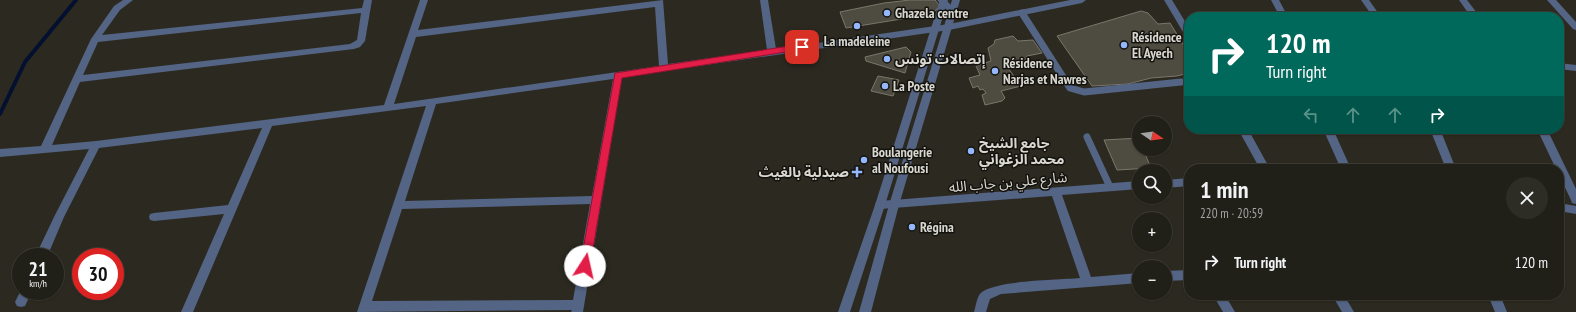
<!DOCTYPE html>
<meta charset="utf-8">
<style>
:root{--surface:#212018;--page:#2d2d25;--text:#f1f3f6;--muted:#a2a3a2;--line:#3e3e37}
body{margin:0;font-family:"PT Sans Narrow","Noto Sans Arabic",sans-serif;background:var(--page);color:var(--text);height:100vh;display:flex;flex-direction:column;font-size:15px;white-space:nowrap}
*{box-sizing:border-box;margin:0}
p{font-size:13px;color:var(--muted)}
.icon{flex:none;width:22px;height:22px;fill:none;stroke:currentColor;stroke-width:2;stroke-linecap:round;stroke-linejoin:round}
.map{position:relative;flex:1;overflow:hidden}
.details{position:absolute;left:1184px;top:164px;width:380px;height:136px;display:flex;flex-direction:column;background:var(--surface);border-radius:16px;box-shadow:0 1px 3px #0004,0 0 0 1px var(--line)}
.details>*{flex:none}
.banner{position:absolute;left:1184px;top:12px;width:380px;height:122px;border-radius:16px;box-shadow:0 1px 3px #0004,0 0 0 1px var(--line);background:#00695c;color:#fff;overflow:hidden}
.needle{width:26px;rotate:103deg}
.fabs{position:absolute;left:1132px;top:116px;display:grid;gap:8px}
.fabs a{display:grid;place-items:center;width:40px;height:40px;border-radius:50%;background:var(--surface);box-shadow:0 1px 3px #0004,0 0 0 1px var(--line);font-size:20px}
.speed{position:absolute;left:12px;top:248px;display:flex;gap:8px;font-size:20px;font-weight:700;text-align:center}
.speed>*{display:grid;place-content:center;width:52px;height:52px;border-radius:50%;background:var(--surface);box-shadow:0 1px 3px #0004,0 0 0 1px var(--line);line-height:1}
.speed small{font-size:10px;font-weight:400}
.speed .limit{border:6px solid #d22;background:#fff;color:#111}
.pin{position:absolute;display:grid;place-items:center;width:34px;height:34px;color:#fff;margin:-17px;border-radius:8px;box-shadow:0 2px 6px #0006}
.me{position:absolute;width:44px;margin:-22px;rotate:10deg;stroke-linejoin:round;filter:drop-shadow(0 0 3px #0008)}
.turn{display:flex;align-items:center;gap:14px;height:84px;padding:0 16px;font-size:18px}
.turn .icon{width:52px;height:52px;stroke-width:2.5}
.turn b{display:block;font-size:28px;line-height:34px}
.lanes{display:flex;align-items:center;height:38px;padding:0 16px;background:#0003;justify-content:center;gap:20px;direction:ltr}
.lanes .off{opacity:.35}
.round{display:grid;place-items:center;flex:none;width:42px;height:42px;border-radius:21px;background:var(--page)}
.headline{display:flex;align-items:center;justify-content:space-between;height:68px;padding:0 16px}
h1{font-size:24px;font-weight:700;line-height:30px}
ul{padding:0;list-style:none}
li{display:flex;align-items:center;gap:12px;height:60px;padding:0 16px}
li div{flex:1}
li b{display:block;font-size:15px}
li em{font-style:normal}
.map>svg:first-child{display:block}
</style>
<div class="map">
<svg width="1576" height="312" viewBox="0 0 1576 312">
<rect width="100%" height="100%" fill="#2c2a20"/>
<g fill="none" stroke-linecap="round" stroke-linejoin="round">
<path stroke="#041030" stroke-width="4" d="M0 114 25 62 76 0"/>
</g>
<path fill="#4e4b40" stroke="#79766a" d="M910 0H935L940 6 932 14 846 28 840 12 884 3Z
M1141 11 1148 13 1158 24 1170 23 1189 54V73L1177 76 1151 78 1128 84 1092 86 1057 36Z
M1013 36 1018 41 1033 40 1042 53 1027 56 1025 63 1008 68 1021 86 1001 91 1005 98 1002 101 985 105 982 95 986 93 983 89 980 90 978 86 973 88 969 78 980 75 976 66 991 61 988 48 994 44 995 40Z
M906 47 911 52 905 73 866 61 865 57Z
M878 76 899 80 893 96 871 91Z
M1139 138V149H1143L1151 168 1117 170 1104 140Z"/>
<g fill="none" stroke-linecap="round" stroke-linejoin="round">
<path stroke="#546485" stroke-width="7" d="M1022 13 1070 88 1084 92 1181 82
M1087 137 1110 187"/>
<path fill="#546485" fill-rule="evenodd" d="M123 0H133L120 10 102 35 362 8 364 0H372L365 41 360 47 354 49 80 82 52 145 96 141 384 105 420 0H428L418 30 663 0 668 64 767 50 760 0H768L776 49 949 24 1070 0H1086L1082 3 949 30 622 77 583 312H571L572 310 357 312 426 106 272 126 193 312H181L224 214 154 221 150 220 149 217 150 214 154 213 228 205 262 128 99 148 64 217 47 257H35L54 217 89 149 0 157V149L41 146 91 39 114 6ZM655 7 659 66 394 104 416 37ZM361 13 357 40 350 44 83 75 98 42ZM613 79 592 196 405 201 436 104ZM590 204 573 300 372 301 402 209Z
M937 0H946L957 11 953 14 950 13Z
M1164 0H1172L1189 28V38L1186 37Z
M1271 0H1279L1288 17H1280Z
M1361 0H1369L1381 17H1373Z
M1459 0H1467L1480 17H1471Z
M1547 0H1556L1576 22V30L1573 29Z
M1559 63 1576 65V71L1559 69Z
M1238 129H1248L1270 169H1260Z
M1323 129H1333L1351 169H1341Z
M1430 129H1440L1456 169H1446Z
M1537 129H1547L1576 189V204L1572 203 1571 200 1559 175V169H1556Z
M1189 178V186L1165 188V180Z
M1139 181V189L1062 195 1091 277 1139 273V283L1001 294 990 299 986 312H974C976 306 977 295 982 292 999 280 1058 280 1080 278L1052 196 880 209 876 208 875 205 876 202 880 201Z
M1559 203 1576 206V214L1559 211Z
M1189 270V280L1165 281V271Z
M21 290V291H32L25 306 21 307 17 306 15 302Z
M1213 295H1225L1235 312H1223Z
M1332 295H1344L1354 312H1342Z
M1488 295H1500L1507 312H1495Z"/>
<path fill="#546485" fill-rule="evenodd" d="M940 0H948L885 205 850 312H838L875 205Z
M952 0H960L899 205 871 312H859L889 205Z"/>
</g>
<path fill="#e11d48" stroke="#92132f" d="M802 44 805 45V49L622 78 590 266 588 269 585 270 581 269 580 266 615 73Z"/>
<g fill="#95b7fd" stroke="#13120e" stroke-width="1.5">
<circle cx="887" cy="13" r="4"/>
<circle cx="857" cy="26" r="4"/>
<circle cx="1124" cy="45" r="4"/>
<circle cx="887" cy="59" r="4"/>
<circle cx="995" cy="71" r="4"/>
<circle cx="885" cy="86" r="4"/>
<circle cx="971" cy="151" r="4"/>
<circle cx="864" cy="160" r="4"/>
<path d="M855 166h4v4h4v4h-4v4h-4v-4h-4v-4h4z"/>
<circle cx="912" cy="227" r="4"/>
</g>
<g text-anchor="middle" stroke-width="3" stroke-linejoin="round" paint-order="stroke">
<g font-size="14" font-weight="bold" fill="#d8d7d0" stroke="#13120e" text-anchor="start">
<text x="895" y="18">Ghazela centre</text>
<text x="1132" y="42">Résidence<tspan x="1132" dy="16">El Ayech</tspan></text>
<text x="857" y="46" text-anchor="middle">La madeleine</text>
<text x="895" y="64">إتصالات تونس</text>
<text x="1003" y="68">Résidence<tspan x="1003" dy="16">Narjas et Nawres</tspan></text>
<text x="893" y="91">La Poste</text>
<text x="979" y="148">جامع الشيخ<tspan x="979" dy="16">محمد الزغواني</tspan></text>
<text x="872" y="157">Boulangerie<tspan x="872" dy="16">al Noufousi</tspan></text>
<text x="849" y="177" text-anchor="end">صيدلية بالغيث</text>
<text x="920" y="232">Régina</text>
</g>
<g font-size="14" fill="#d8d7d0" stroke="#13120e">
<text transform="translate(1008 182) rotate(-5)" y="5">شارع علي بن جاب الله</text>
</g>
</g>
</svg>
<div class="fabs">
<a><svg class="needle" viewBox="-14 -14 28 28"><path d="M0-13l5 13h-10z" fill="#e53935"/><path d="M0 13l5-13h-10z" fill="#a2a3a2"/></svg></a>
<a><svg class="icon" aria-label="search" viewBox="0 0 24 24"><circle cx="10" cy="10" r="6"/><path d="M15 15l6 6"/></svg></a>
<a>+</a>
<a>−</a>
</div>
<div class="speed"><div>21<small>km/h</small></div><div class="limit">30</div></div>
<div class="pin" style="left:802px;top:47px;background:#d93025"><svg class="icon" aria-label="arrive" viewBox="0 0 24 24"><path d="M6 21V4h12l-3 4 3 4H6"/></svg></div>
<svg class="me" style="left:585px;top:266px" viewBox="-20 -20 40 40"><circle r="19" fill="#fff"/><path d="M0-13L10 11 0 6-10 11z" fill="#e11d48"/></svg>
<div class="banner">
<div class="turn"><svg class="icon" aria-label="right" viewBox="0 0 24 24"><path d="M7 20v-9h11M14 6l5 5-5 5"/></svg><div><b>120 m</b>Turn right</div></div>
<div class="lanes"><svg class="icon off" aria-label="left" viewBox="0 0 24 24"><path d="M17 20v-9H6M10 6l-5 5 5 5"/></svg><svg class="icon off" aria-label="ahead" viewBox="0 0 24 24"><path d="M12 20V5M6 11l6-6 6 6"/></svg><svg class="icon off" aria-label="ahead" viewBox="0 0 24 24"><path d="M12 20V5M6 11l6-6 6 6"/></svg><svg class="icon" aria-label="right" viewBox="0 0 24 24"><path d="M7 20v-9h11M14 6l5 5-5 5"/></svg></div>
</div>
<section class="details">
<div class="headline"><div><h1>1 min</h1><p>220 m · 20:59</p></div><a class="round"><svg class="icon" aria-label="close" viewBox="0 0 24 24"><path d="M6 6l12 12M18 6L6 18"/></svg></a></div>
<ul>
<li><svg class="icon" aria-label="right" viewBox="0 0 24 24"><path d="M7 20v-9h11M14 6l5 5-5 5"/></svg><div><b>Turn right</b></div><em>120 m</em></li>
</ul>
</section>
</div>
